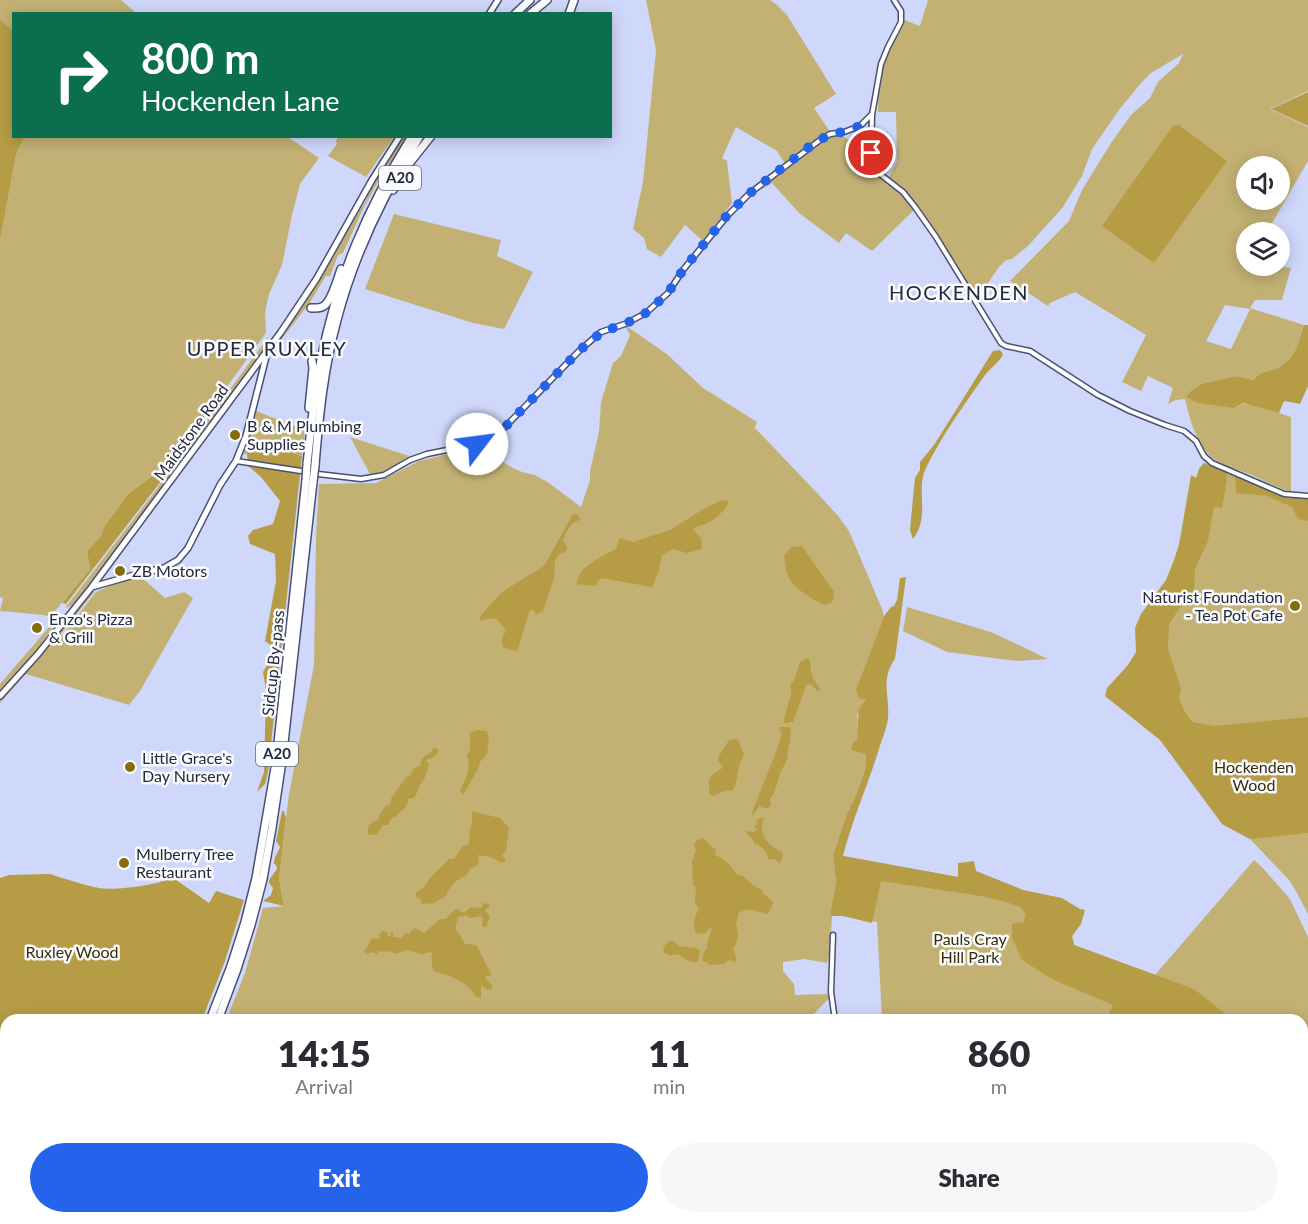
<!DOCTYPE html>
<style>
:root{--surface:#fff;--page:#f7f7f7;--text:#2b2b33;--muted:#7c7c81;--accent:#2563eb}
body{margin:0;font-family:Lato,sans-serif;background:var(--page);color:var(--text);height:100vh;display:flex;flex-direction:column;font-size:22px;white-space:nowrap}
*{box-sizing:border-box;margin:0}
p{font-size:20px;color:var(--muted)}
.icon{flex:none;width:33px;height:33px;fill:none;stroke:currentColor;stroke-width:2;stroke-linecap:round;stroke-linejoin:round}
.map{position:relative;flex:1;overflow:hidden}
.panel{position:absolute;left:0px;top:1014px;width:1308px;height:210px;display:flex;flex-direction:column;background:var(--surface);border-radius:18px 18px 0 0;box-shadow:0 3px 15px #0003}
.panel>*{flex:none}
.top-card{position:absolute;left:12px;top:12px;width:600px;height:126px;border-radius:0px;box-shadow:0 3px 15px #0003;background:#0b6e4f;color:#fff;overflow:hidden}
.buttons{position:absolute;left:1236px;top:156px;display:grid;gap:12px}
.buttons a{display:grid;place-items:center;width:54px;height:54px;border-radius:50%;background:var(--surface);box-shadow:0 3px 15px #0003;font-size:30px}
.pin{position:absolute;display:grid;place-items:center;width:51px;height:51px;color:#fff;margin:-26px;border:3px solid #fff;border-radius:50%;box-shadow:0 2px 6px #0007}
.me{position:absolute;width:66px;margin:-33px;rotate:60deg;stroke-linejoin:round;filter:drop-shadow(0 0 4px #0008)}
.turn{display:flex;align-items:center;gap:21px;height:126px;padding:0 30px;font-size:27px}
.turn .icon{width:78px;height:78px;stroke-width:2.5}
.turn b{display:block;font-size:42px;line-height:51px}
.eta{display:flex;justify-content:space-evenly;align-items:center;height:102px;text-align:center}
.eta b{font-size:36px;font-weight:800;line-height:42px}
.button{display:flex;gap:12px;margin-top:auto;padding:12px 30px}
.button a{flex:1;height:69px;border-radius:36px;background:var(--accent);color:#fff;font-size:24px;font-weight:800;line-height:69px;text-align:center}
.button a+a{background:var(--page);color:var(--text)}
.map>svg:first-child{display:block}
</style>
<div class="map">
<svg width="1308" height="1224" viewBox="0 0 1308 1224">
<rect width="100%" height="100%" fill="#cfd8fb"/>
<path fill="#c3b174" fill-rule="evenodd" d="M0 0H121L136 13 14 14 13 31 0 19Z
M646 0H770L777 5 787 15 836 94 814 108 831 133 786 165 777 151 736 127 722 158 727 161 732 203 703 241 685 225 661 257 647 249 644 238 633 229 643 182 656 50Z
M928 0H1308V91L1270 109 1308 127V161L1267 232H1246V266H1278L1291 268 1282 300H1255L1250 308 1304 325C1298 343 1296 359 1277 368 1266 373 1260 370 1253 380L1236 376 1201 384 1192 390 1234 408 1246 403 1279 413 1291 417V492C1277 488 1265 481 1252 475 1242 471 1231 468 1221 463 1197 452 1191 422 1185 399L1176 400 1168 404 1173 388 1148 376 1141 391 1122 382 1146 335 1075 292 1050 303 1048 306 1010 281 1069 221 1082 190 1111 143 1131 115 1150 98 1158 82 1179 63 1183 54 1151 73 1141 83 1119 110 1092 149 1082 176 1063 207 1028 246 1012 259 1006 260 999 267 988 283 975 297C950 257 926 207 889 177L897 161 896 112H878C878 92 880 73 887 55 892 43 900 32 904 20L920 26ZM1246 166H1280V200H1246ZM1225 305 1250 309 1231 349 1206 341Z
M832 135H841L868 152 871 165 900 192 915 209 872 251 846 233 839 243 799 213 772 183 762 189 758 188Z
M24 137H288L319 158 300 184 292 215 282 265 269 294 265 312 266 333 175 458 128 494 105 525 101 536 87 551 90 569 50 617 44 615 0 611 3 598 0 597V241L16 155Z
M338 137V136L394 137 366 177 328 156 337 144 336 141Z
M403 137H408L383 173 363 209 343 253 338 255 330 276H326L309 304 267 358 327 268 355 217 366 201 371 188Z
M394 214 501 240 497 256 533 272 504 329 473 323 365 289Z
M625 325 668 355 703 388 757 422 754 429 755 428 818 494 839 517 849 531 882 609 884 616 856 689 867 698 857 715C859 724 856 731 859 739L853 751 867 754 866 766 858 790 846 816 833 855 836 882 830 913 832 916 830 951 827 963 804 959 783 962V971L794 984 795 995 827 994 830 997 814 1014 815 1020H226L245 973 263 908 284 906 279 879 289 794 314 665 316 537 319 484 376 483 419 461 477 447 513 468 522 472 535 475 549 483 581 507 590 480V471L599 432 601 402 613 363 621 356 630 335Z
M269 336 266 348 125 539 72 606 65 608 147 502Z
M256 411 305 430 302 456 290 452 242 454 250 435Z
M350 437 409 456 383 472 370 474Z
M1204 463C1218 468 1231 472 1245 477 1269 486 1281 498 1308 497V831L1289 834 1308 833V914L1297 893 1289 880 1250 839 1222 824 1164 703 1169 581 1199 469Z
M141 577 165 598 184 592 193 598 140 691 129 705 26 674 0 703V700L39 657 91 593 95 591 54 643 65 632 96 592 115 584Z
M907 607 991 632 1048 659 1017 661 947 652 903 631Z
M56 619 58 621 35 652 0 692V684Z
M843 856 958 877 975 871 1023 890 1081 924 1072 936 1074 945 1155 975 1254 860 1262 867 1290 899 1308 937V1120L1302 1117V1020H882L877 922 843 916Z
M328 1218H604L607 1224H329L331 1222Z
M799 1218H1267L1270 1223 1295 1218V1224H843L831 1219 836 1224H796Z"/>
<path fill="#b69d45" d="M0 19 13 31 14 136 24 137 16 155 0 241Z
M1308 92V126L1271 109Z
M1179 125 1227 161 1154 263 1102 226 1173 126Z
M1304 325H1308V386L1300 404 1284 401 1279 413 1244 403 1234 408 1198 403 1186 397 1192 390 1201 384 1236 376 1253 380C1261 370 1266 373 1277 368 1296 359 1298 343 1304 325Z
M1000 350 1003 354C1000 362 990 368 985 375 964 405 942 435 926 468 915 490 931 515 913 539L910 530 914 487 915 478 920 470V462L934 445 993 351Z
M290 452 302 456 268 772 265 784 257 792 264 772 266 690 263 672 276 649 265 641 276 581 275 554 250 544 248 536 253 530 273 524 280 501 261 477 248 466 247 453Z
M169 463H171L172 467 66 604 62 603 90 569 87 551 101 536 105 525 128 494Z
M1204 463 1226 472 1227 479 1222 508 1214 507 1208 541 1195 569 1194 592 1185 600 1169 624 1168 649 1181 689 1179 699 1185 712 1192 722 1214 726 1308 717V833L1250 839 1222 824 1160 740 1105 696 1107 688 1128 665 1136 652 1135 628 1141 614 1166 580 1174 560 1179 545 1191 475 1196 478 1199 469Z
M1235 475C1263 481 1276 499 1308 497V521L1298 519 1292 507 1268 496 1236 493Z
M722 500 729 501C726 510 716 519 707 523 702 526 698 525 693 529L701 538 702 549 687 553 673 549 662 555 659 570 652 587 601 578 595 586 576 584 582 570 597 559 616 549 619 538 633 542 670 530 702 510Z
M573 514 578 515 581 519C570 524 566 530 563 542L566 544 567 550 563 553 559 554 555 561 554 578 543 611 536 615 533 609 529 612 518 649 516 651 504 648C499 641 503 636 506 631 496 616 495 617 479 621L481 615 502 592 544 566Z
M802 546 834 592 833 601 826 605C818 603 814 600 808 596 788 582 787 579 784 555L792 547Z
M906 577 895 659C880 679 890 696 888 718 887 728 882 739 879 749 868 785 852 820 843 856L958 877V863L974 861 976 871 1023 890 1062 898 1080 909 1085 910 1081 924 1072 936 1074 945 1194 989 1233 1020H1106L1113 1005 1054 980 1022 960 1012 938V924L1019 922 1023 924 1026 914 1020 907 1003 901 981 896 881 881 872 923 843 916H832L830 913 836 882 833 855 846 816 858 790 866 766V754L853 751 851 748 854 742 858 739C856 733 858 730 858 723 859 709 857 711 866 699H860L858 696 856 689 884 616 891 607 894 606 897 600 900 578Z
M808 658C812 663 810 666 811 672 813 679 817 685 821 690L817 691 812 685 808 684 806 686 793 722 786 723 784 722C784 714 788 710 788 702 792 696 792 692 790 685L794 680 800 662Z
M780 727H790L791 730C790 740 788 750 787 759 785 765 780 771 779 777 777 784 775 793 770 799L771 806 766 809 759 806 754 814H752L754 807 776 752 782 734 779 730Z
M477 730 487 731 489 740 487 754 480 762 478 769 463 795 460 791C465 780 472 768 467 756L470 749V733Z
M736 739 739 740 741 749 744 754 739 766 735 787 732 791C723 789 720 795 712 796L709 793C710 788 708 784 709 779 712 772 719 772 723 767L718 760 719 756 729 740Z
M433 748H437L439 751C436 757 431 759 425 760L429 764C428 771 424 782 418 787V791L414 798 407 799V800L409 801 405 808 399 813 397 816 392 818 388 825H383L376 835H369C365 826 371 822 379 819V815L386 805H390L391 799 406 777 410 776 413 769 420 766 422 758 431 752Z
M282 811H284L286 818 279 879 284 906 263 901 271 895 273 888 269 883V880L277 869 276 865 274 864C274 856 278 853 280 847L276 841Z
M472 811 500 818 509 828 506 851 502 855 505 858V862L502 863 490 857 478 855 479 864 470 869C467 878 460 877 455 882 452 885 447 892 446 896L432 904 426 903 424 905 421 904V900L416 897 415 894C418 891 421 890 424 887 425 886 429 880 430 878 436 871 443 866 449 859H454L463 846 469 844C469 832 473 822 472 811Z
M762 818 765 819 763 820C759 834 768 846 781 851L783 855 780 863 774 859H768C767 851 761 846 754 843L753 840 747 834V831L753 832 757 830V828H754L755 825 758 824 756 822 758 819Z
M703 838 706 840 710 846 713 847 716 851 715 855C724 859 732 865 736 874L743 876 754 886 762 890 763 893 773 902 771 909 767 914C755 911 746 906 738 914V918L736 924 738 934 736 944 733 949 737 959 734 962 729 960 724 964 710 965 702 960 704 952 707 948V944L712 927 709 928 706 933 701 934 696 933C692 924 694 917 699 909L695 903 696 887 693 885 692 861 694 857V853L697 852 694 845C695 841 699 839 703 838Z
M50 874C66 879 83 885 99 888 113 891 162 885 172 877L209 903 216 891 244 900 225 961 202 1020H6V1113L0 1110V878L9 875Z
M484 903 489 904V907L485 910 490 917 486 927H483L482 925 483 919 481 916 471 918 465 915 460 917 459 916C451 934 460 930 465 945L469 943 470 944 475 945 477 946 491 974V976H485L488 982 492 985V989L487 990 481 985V998L476 997C468 983 451 975 435 972 431 967 431 958 432 952L421 954 407 950 395 954 389 951 385 952 380 951 376 954 371 952 367 954 363 951 368 946 371 939 380 938 379 934 382 931 387 932 388 936 390 937 391 932 393 933V937L402 938 405 933 409 934 413 929 416 928 424 933 440 919H446L454 910 458 909 461 912H465L471 907 481 908Z
M669 941H673L679 946 696 948 700 951 698 961 694 963 683 958 678 954C672 956 668 956 663 951L665 945Z
M605 1218H712L713 1224H608Z
M953 1218H1030L1036 1222 1054 1224H952Z"/>
<g fill="none" stroke-linecap="round" stroke-linejoin="round">
<g stroke="#485175" stroke-width="7">
<path id="street" d="M894 0 901 11V22L888 47 881 64 872 115 871 153 873 164 876 171 903 192 915 207 936 237 1001 343 1006 346 1030 351 1098 395 1130 411 1165 425 1184 431 1196 441 1204 456 1212 463 1284 494 1308 496
M236 461 301 471
M318 474 361 479 384 475 410 460 427 454 477 444 505 427 580 350 601 332 625 324 646 313 668 293 683 270 728 215 750 193 820 140 830 134 844 132 860 126 871 115
M833 935 831 992 835 1020
M791 1224 794 1218"/>
</g>
<g stroke="#485175" stroke-width="8">
<path id="secondary" d="M489 14 498 0
M92 587 134 575 164 568 178 560 188 548 220 485 236 461 246 436 267 353
M0 696 38 654 91 588 281 332 317 278 372 180 400 136
M0 1111 6 1114
M1302 1201 1308 1192
M257 1218 266 1224
M1297 1224V1218"/>
</g>
<g stroke="#485175" stroke-width="10">
<path id="highway" d="M515 14 530 0
M530 14 547 0
M569 14 574 0
M393 190 408 165 431 136
M311 308C316 308 321 309 325 305 332 299 338 278 341 269
M309 408 313 368 312 361
M307 464C311 429 314 394 321 360 337 278 368 207 412 136
M315 465C319 416 324 367 337 320 354 255 384 193 420 136
M210 1020 231 966 245 922 256 878 276 762 306 480
M218 1020 237 969 251 925 263 879 272 828 282 761 313 482
M121 1224 123 1218
M129 1224 131 1218"/>
</g>
<use href="#street" stroke="#fff" stroke-width="4"/>
<use href="#secondary" stroke="#fff" stroke-width="5"/>
<use href="#highway" stroke="#fff" stroke-width="7"/>
<g stroke="#485175" stroke-width="10" stroke-linecap="butt">
<path id="highway-bridge" d="M306 480 307 464
M313 482 315 465"/>
</g>
<use href="#highway-bridge" stroke="#fff" stroke-width="7"/>
</g>
<g fill="none" stroke-linecap="round" stroke-linejoin="round">
<path stroke="#2563eb" stroke-width="10" stroke-dasharray="0 18" d="M477 444 505 427 580 350 602 332 625 324 646 313 668 293 683 270 716 229 728 214 750 193 809 147 830 134 844 132 860 126 871 130V153"/>
</g>
<g fill="#846d0a" stroke="#f9fbff" stroke-width="2">
<circle cx="235" cy="435" r="6"/>
<circle cx="120" cy="571" r="6"/>
<circle cx="1295" cy="606" r="6"/>
<circle cx="37" cy="628" r="6"/>
<circle cx="130" cy="767" r="6"/>
<circle cx="124" cy="863" r="6"/>
</g>
<g text-anchor="middle" stroke-width="5" stroke-linejoin="round" paint-order="stroke">
<g fill="#f9fbff" stroke="#656874" stroke-width="1.5">
<rect x="379" y="166" width="42" height="24" rx="4.5"/>
<rect x="256" y="742" width="42" height="24" rx="4.5"/>
</g>
<g font-size="15" font-weight="bold" fill="#252939">
<text x="400" y="183">A20</text>
<text x="277" y="759">A20</text>
</g>
<g font-size="16" fill="#252939" stroke="#f9fbff" text-anchor="start">
<text x="247" y="432">B &amp; M Plumbing<tspan x="247" dy="18">Supplies</tspan></text>
<text x="132" y="577">ZB Motors</text>
<text x="1283" y="603" text-anchor="end">Naturist Foundation<tspan x="1283" dy="18">- Tea Pot Cafe</tspan></text>
<text x="49" y="625">Enzo's Pizza<tspan x="49" dy="18">&amp; Grill</tspan></text>
<text x="142" y="764">Little Grace's<tspan x="142" dy="18">Day Nursery</tspan></text>
<text x="136" y="860">Mulberry Tree<tspan x="136" dy="18">Restaurant</tspan></text>
</g>
<g font-size="16" fill="#252939" stroke="#f9fbff">
<text transform="translate(191 432) rotate(-54)" y="6">Maidstone Road</text>
<text transform="translate(273 663) rotate(-84)" y="6">Sidcup By-pass</text>
</g>
<g font-size="16" fill="#382d06" stroke="#f9fbff">
<text x="1254" y="773">Hockenden<tspan x="1254" dy="18">Wood</tspan></text>
<text x="970" y="945">Pauls Cray<tspan x="970" dy="18">Hill Park</tspan></text>
<text x="72" y="958">Ruxley Wood</text>
</g>
<g font-size="20" letter-spacing="1.5" fill="#252939" stroke="#f9fbff">
<text x="959" y="300">HOCKENDEN</text>
<text x="267" y="356">UPPER RUXLEY</text>
</g>
</g>
</svg>
<div class="buttons">
<a><svg class="icon" aria-label="sound" viewBox="0 0 24 24"><path d="M4 9h4l5-4v14l-5-4H4zM17 9q2 3 0 6"/></svg></a>
<a><svg class="icon" aria-label="layers" viewBox="0 0 24 24"><path d="M12 4l9 5-9 5-9-5zM3 14l9 5 9-5"/></svg></a>
</div>
<div class="pin" style="left:871px;top:153px;background:#d93025"><svg class="icon" aria-label="arrive" viewBox="0 0 24 24"><path d="M6 21V4h12l-3 4 3 4H6"/></svg></div>
<svg class="me" style="left:477px;top:444px" viewBox="-20 -20 40 40"><circle r="19" fill="#fff"/><path d="M0-13L10 11 0 6-10 11z" fill="#2563eb"/></svg>
<div class="top-card">
<div class="turn"><svg class="icon" aria-label="right" viewBox="0 0 24 24"><path d="M7 20v-9h11M14 6l5 5-5 5"/></svg><div><b>800 m</b>Hockenden Lane</div></div>
</div>
<section class="panel">
<div class="eta">
<div><b>14:15</b><p>Arrival</p></div>
<div><b>11</b><p>min</p></div>
<div><b>860</b><p>m</p></div>
</div>
<div class="button"><a>Exit</a><a>Share</a></div>
</section>
</div>
